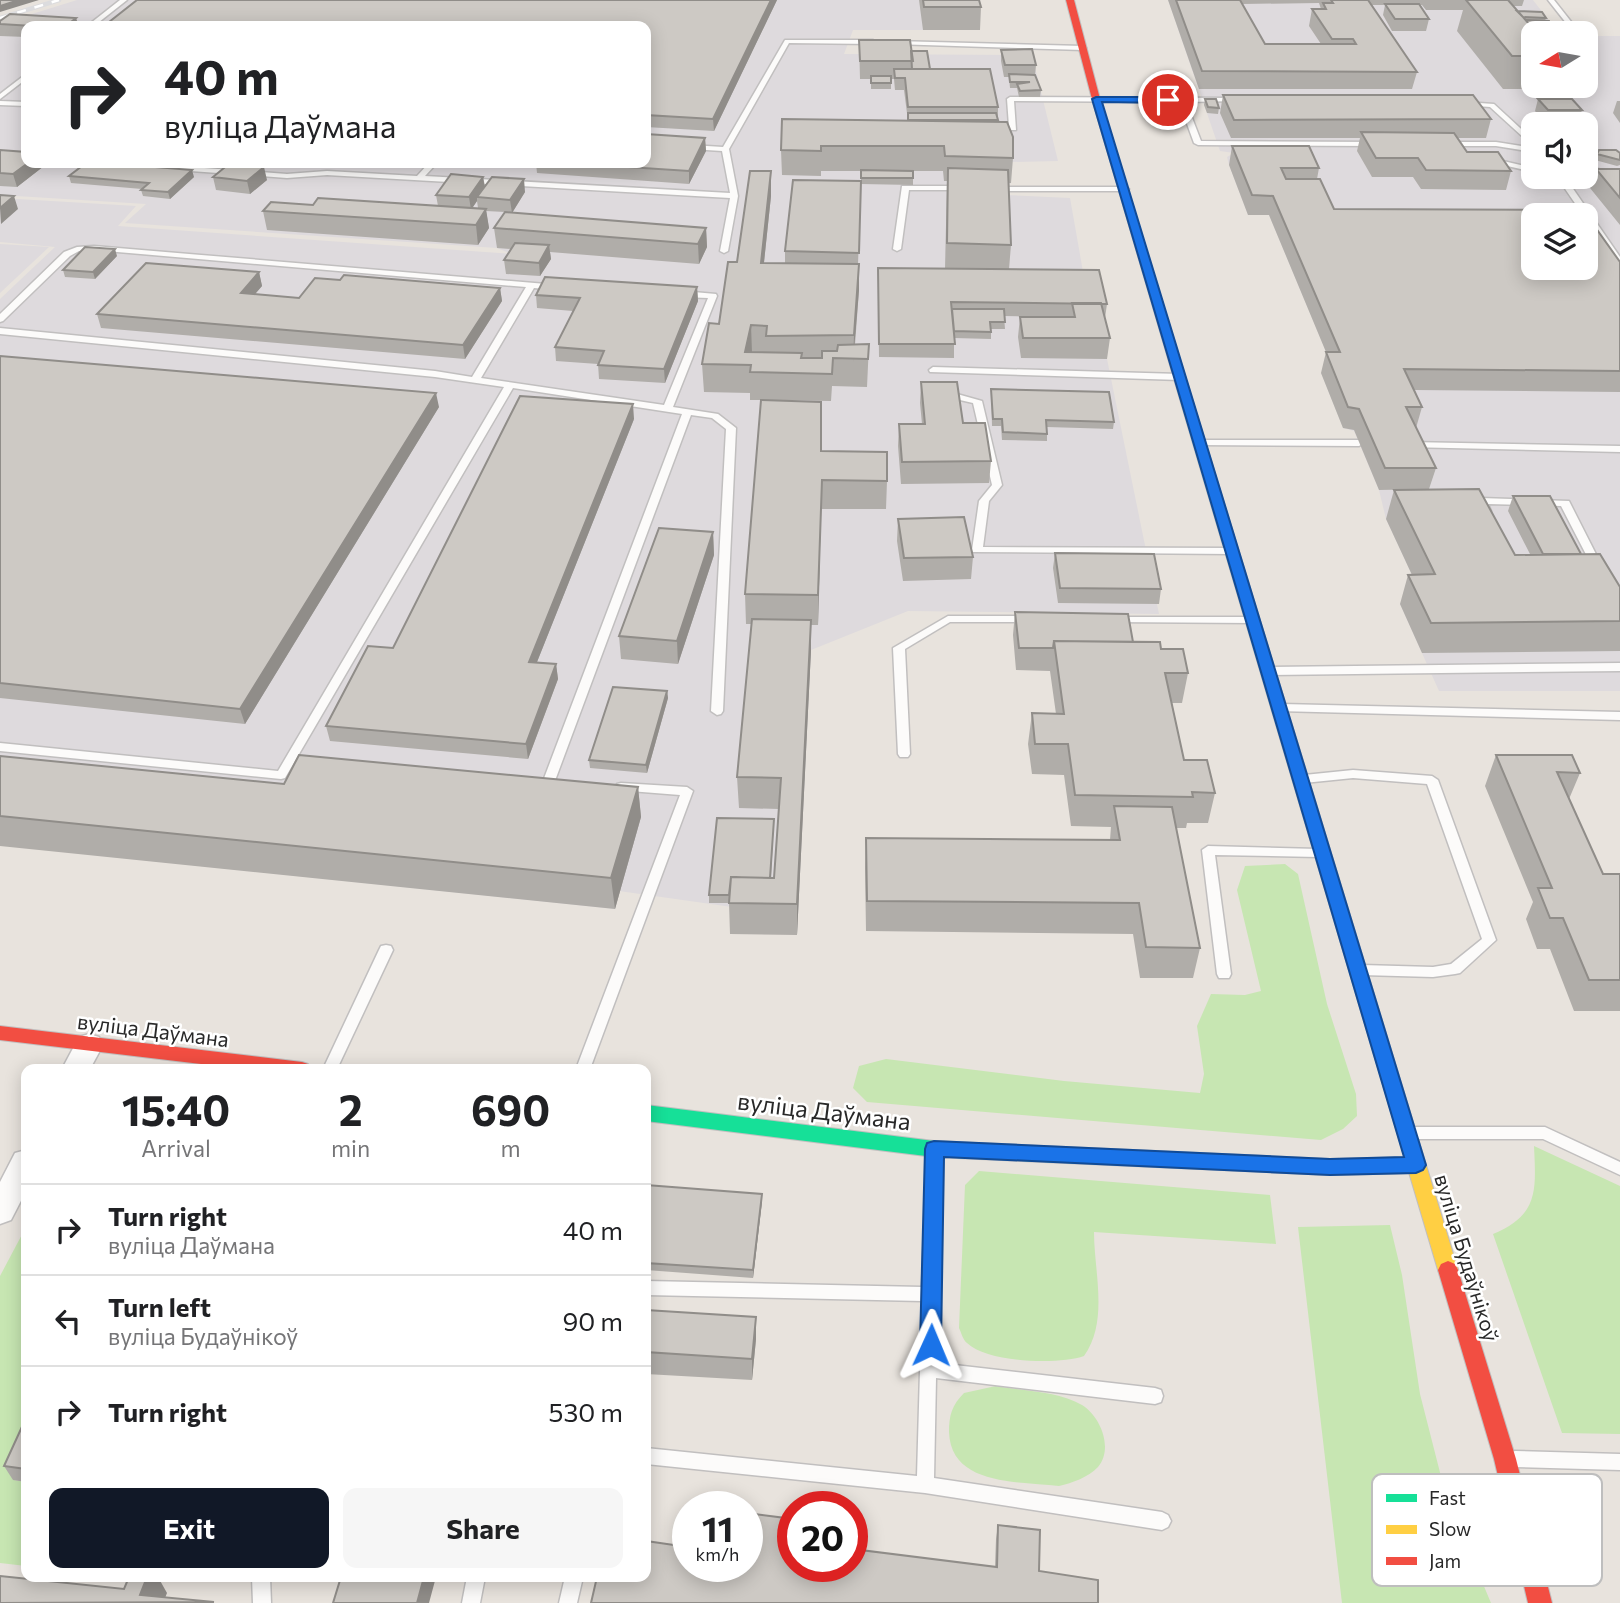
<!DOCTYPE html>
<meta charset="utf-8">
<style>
:root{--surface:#fff;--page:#f6f6f6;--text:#202124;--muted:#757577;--line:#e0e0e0;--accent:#111827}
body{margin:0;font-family:Commissioner,sans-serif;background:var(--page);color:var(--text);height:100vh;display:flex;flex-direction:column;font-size:26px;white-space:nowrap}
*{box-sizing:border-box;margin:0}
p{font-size:23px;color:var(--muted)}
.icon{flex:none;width:38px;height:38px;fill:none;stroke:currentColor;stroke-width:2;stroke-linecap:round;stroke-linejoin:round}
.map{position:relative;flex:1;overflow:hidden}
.side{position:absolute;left:21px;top:1064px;width:630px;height:518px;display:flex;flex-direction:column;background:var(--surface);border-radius:14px;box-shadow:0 4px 18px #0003}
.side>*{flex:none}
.guide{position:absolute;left:21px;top:21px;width:630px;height:147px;border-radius:14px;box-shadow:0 4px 18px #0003;background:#fff;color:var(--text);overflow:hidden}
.needle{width:46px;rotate:259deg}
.buttons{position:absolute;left:1521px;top:21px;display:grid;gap:14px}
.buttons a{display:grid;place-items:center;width:77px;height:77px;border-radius:14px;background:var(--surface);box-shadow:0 4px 18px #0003;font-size:35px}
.speed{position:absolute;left:672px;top:1491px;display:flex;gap:14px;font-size:35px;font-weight:700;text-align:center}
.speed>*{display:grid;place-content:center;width:91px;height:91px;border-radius:50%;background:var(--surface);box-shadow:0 4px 18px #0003;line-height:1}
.speed small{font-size:18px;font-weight:400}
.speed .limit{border:10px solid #d22;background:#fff;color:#111}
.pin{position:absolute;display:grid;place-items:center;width:60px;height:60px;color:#fff;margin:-30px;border:4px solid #fff;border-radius:50%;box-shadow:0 2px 7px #0007}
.me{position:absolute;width:77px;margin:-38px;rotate:1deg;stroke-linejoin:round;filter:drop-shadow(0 0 5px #0008)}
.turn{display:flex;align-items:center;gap:24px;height:147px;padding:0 28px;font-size:32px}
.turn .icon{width:91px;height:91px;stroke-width:2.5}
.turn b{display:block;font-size:49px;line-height:60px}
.eta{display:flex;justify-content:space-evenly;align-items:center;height:119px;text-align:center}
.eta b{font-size:42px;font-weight:700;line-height:49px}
.primary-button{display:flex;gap:14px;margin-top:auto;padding:14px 28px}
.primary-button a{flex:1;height:80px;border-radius:14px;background:var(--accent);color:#fff;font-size:28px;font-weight:700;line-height:80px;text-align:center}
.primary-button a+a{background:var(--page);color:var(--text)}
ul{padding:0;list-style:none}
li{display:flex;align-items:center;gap:21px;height:91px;padding:0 28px;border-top:2px solid var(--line)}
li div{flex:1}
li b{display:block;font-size:26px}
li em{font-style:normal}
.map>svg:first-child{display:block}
</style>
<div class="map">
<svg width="1620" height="1603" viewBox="0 0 1620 1603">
<rect width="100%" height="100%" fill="#e8e3dd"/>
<path fill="#dedadd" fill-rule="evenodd" d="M77 0H973L980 30H853L844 54 1032 55 1058 161 1011 162V183L1004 189 1006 195 1070 198 1085 283 1098 317 1107 359 1159 614 908 611 811 650 797 935 732 907 619 891 615 909 0 845V299L55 247 0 242V198L136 206 118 226 512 254 497 248 125 223 146 204 0 195V24ZM26 26H646V163H26Z
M1168 0H1533L1557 31 1563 33H1533V86H1586V36H1620V691H1439L1400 604 1425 603 1386 519 1379 490 1354 431 1343 428 1321 373H1335L1269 215H1248L1229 165 1227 157 1234 153 1220 151ZM1533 124H1586V177H1533ZM1533 215H1586V268H1533Z
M0 244 49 247 0 293Z"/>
<path fill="#c7e6b2" d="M1285 864 1298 874 1327 1004 1356 1094 1357 1116 1343 1129 1321 1140 867 1102 853 1088 859 1066 886 1059 1064 1081 1200 1093 1204 1074 1197 1026 1211 994 1245 995 1261 991 1237 890 1245 866Z
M1534 1146 1620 1186V1434L1562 1433 1493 1234C1539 1215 1536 1190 1534 1146Z
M979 1171 1270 1195 1276 1244 1094 1232C1094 1272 1109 1321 1084 1356 1059 1365 988 1363 967 1343 963 1340 961 1332 959 1328L965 1185Z
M1390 1225 1402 1275 1420 1394 1446 1496 1491 1603H1342L1298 1227Z
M26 1227V1452L14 1480 26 1482V1566L0 1563V1276Z
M996 1386C1022 1391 1059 1391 1082 1405 1100 1416 1114 1448 1098 1467 1089 1477 1072 1483 1059 1486 1018 1481 951 1486 949 1432 949 1415 952 1405 964 1393Z"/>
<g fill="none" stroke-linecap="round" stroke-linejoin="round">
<g stroke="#c1bfbf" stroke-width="3">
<path id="lane" d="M120 0H127L94 26H87Z
M1548 0H1554L1580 33H1574Z
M785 40H873L876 42 873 44 789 43 729 149 738 196 728 251 724 253 720 251 730 198 327 175 287 178 108 165 104 163H135L287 174 327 171 417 176 429 163H437L425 176 730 193 722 151 691 149 687 147 691 145 723 147Z
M895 41 1083 46 1086 48 1083 50 893 44 892 43Z
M1586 42 1591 47V49L1586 48Z
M26 74V79L0 99V94Z
M1010 97 1237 98 1240 100 1239 101 1186 102 1201 141 1376 142 1380 144 1376 146 1198 145 1194 143 1179 102 1014 101 1016 130H990L989 128 993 126H1009L1007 99Z
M0 101 26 102V106L0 105Z
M1465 102 1494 104 1533 140V146L1490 107 1463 105 1462 104Z
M1443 142H1496L1533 148V152L1496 146H1446L1442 144Z
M1490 158 1533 168V172L1490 162Z
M1586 165 1620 176V181L1586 169Z
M1557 177H1565L1620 257V265H1617L1586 218V215H1583Z
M902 186H960L964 188 960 190H909L901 249 897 251 893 249Z
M990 187H1125L1129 189 1125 191H993L989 189Z
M94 246 558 285V289L555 290 534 288 481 378 664 405 708 298 682 297 678 294 682 291 716 294 717 296 673 407 718 414 736 428 723 711 721 714 717 715 711 711 726 429 712 418 691 415 553 786 547 790 535 788 533 785 535 782 543 781 682 414 513 388 285 778 281 779 0 751V743L278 771 504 387 435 377 0 334V328L435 371 472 377 526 287 94 250 79 251 70 256 3 321 0 322V314L64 252 77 247Z
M933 367 1180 374 1185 377 1180 380 930 372 929 370Z
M950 392 982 401 1002 485 989 501 983 547 1232 548 1237 551 1232 554 973 552 972 550 979 501 992 485 973 403 947 397V393Z
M1200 440H1359L1364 443 1359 446 1197 445 1195 443Z
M1409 442 1620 446V452L1406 447 1404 445Z
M1481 498 1569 501 1603 568 1598 571 1593 568 1561 506 1488 504 1491 511 1486 514 1482 513 1476 501Z
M948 616H1031L1036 619 1031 622H950L905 649 910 754 908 757H900L898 754 893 648Z
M1116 617H1252L1257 620 1252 623 1112 622 1111 620 1112 618Z
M1620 663V671L1268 675 1262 671 1268 667Z
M1282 704 1620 712V720L1278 711 1276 708Z
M1353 770 1432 776 1438 780 1496 940 1460 973 1455 974 1433 977 1362 975 1357 974 1355 970 1357 966 1362 965 1433 967 1451 964 1482 939 1427 784 1353 778 1304 783 1298 779 1304 775Z
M621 783 687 787 693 791 590 1069H576L680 795 617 790 615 787 617 784Z
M1208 846 1318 849 1324 853 1318 857 1215 855 1231 974 1229 978H1219L1217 974 1202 850Z
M386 945 391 946 393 950 337 1069H323L379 950 381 946Z
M1411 1127H1545L1620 1162V1175L1543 1139H1411L1406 1137 1404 1133 1406 1129Z
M934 1147 939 1149 941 1153 938 1290 940 1294 938 1298 937 1363 1155 1388 1161 1390 1163 1396 1161 1402 1155 1404 936 1378 934 1478 1162 1512 1168 1515 1171 1521 1168 1527 1162 1530 925 1493 646 1464V1448L917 1476 922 1301 646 1295V1281L922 1287 927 1153 929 1149Z
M1515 1451 1620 1454V1470L1515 1467 1509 1465 1506 1459 1509 1453Z
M252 1577H270L271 1603H253Z
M467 1577H485L480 1603H462Z
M565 1577H583L577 1603H559Z"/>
</g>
<g stroke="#c1bfbf" stroke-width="3">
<path id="street" d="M89 1034 99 1037 103 1045 90 1069H62L79 1037Z
M26 1150V1191L11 1220 0 1224V1182L15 1153Z"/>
</g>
<g stroke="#c1bfbf" stroke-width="2">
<path id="fast" d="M1183 385 1189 389 1296 738 1293 742H1283L1280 738 1177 389Z
M646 1105 934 1141 1330 1159 1416 1157 1423 1159 1426 1165 1423 1171 1416 1173 1330 1175 934 1157 646 1121Z"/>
</g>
<g stroke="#c1bfbf" stroke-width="2">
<path id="slow" d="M1288 733 1296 738 1458 1270 1455 1276 1448 1279 1441 1276 1438 1270 1280 738Z"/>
</g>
<g stroke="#c1bfbf" stroke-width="2">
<path id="jam" d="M1066 0H1074L1100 99 1189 389 1187 391H1179L1177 389 1092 99Z
M0 1026 302 1062 308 1064 311 1069H243L0 1040Z
M1448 1261 1455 1264 1458 1270 1516 1459 1552 1603H1528L1494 1459 1438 1270 1441 1264Z"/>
</g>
<use href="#lane" fill="#fcfbfa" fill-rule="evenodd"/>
<use href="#street" fill="#fcfbfa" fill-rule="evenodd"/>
<use href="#fast" fill="#16e098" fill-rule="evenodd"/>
<use href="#slow" fill="#ffcf43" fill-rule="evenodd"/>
<use href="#jam" fill="#f24e42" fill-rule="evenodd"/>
<g stroke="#dcdcde" stroke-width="4.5">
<path id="rail" d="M0 18 59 0"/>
</g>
<use href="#rail" stroke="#fff" stroke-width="2.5" stroke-dasharray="9" stroke-linecap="butt"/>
</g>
<path fill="#b0ada9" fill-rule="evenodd" d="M137 0H777L714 131 646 127V26Z
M919 0H979L981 7 980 30H923Z
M1168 0H1524L1522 6H1513L1517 11 1546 18 1545 21 1553 27 1551 33H1533V86H1548L1547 89H1503L1457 31 1463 10H1426L1422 5H1420L1429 19 1426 31H1392L1383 15 1385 5H1372L1417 72 1412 89H1199ZM1319 3 1321 9H1312L1309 26 1321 44H1265L1242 4Z
M0 21 26 26V37L0 36Z
M859 40 911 51 930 69 998 107V122L1013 158 1011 183H1008L1011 245 1009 269 1107 304 1105 318 1110 338 1107 359 1021 358 1018 337 1020 317H1055L1004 316 1005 329H991V339L954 338V358L879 357 878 268 945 269 947 181H944L943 171H913V185L861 184 858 264H859V290L855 345 869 344 867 387 832 386 831 401 771 400 821 451 887 481 886 509H821L818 625H811V650L797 935 730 934 729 903H709V895L774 819 771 878H774L779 809 739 808 737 777 752 624H746L745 594 761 400H750V393L704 392 702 364 719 324 737 262 771 171V196L764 263H785V251L861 181V171H821V176L782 175 781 150 908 121 904 90H895L894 79H891V89H871V79H860Z
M1001 50 1036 65 1035 76 1041 90 1040 97H1019L1017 88H1010L1009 77H1004L1001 61Z
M1586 53 1594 65 1590 77 1586 76Z
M1223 95 1491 119 1486 138H1457L1467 152 1511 171 1506 190 1421 189 1413 177H1372L1357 151 1360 138H1231L1220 113Z
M1205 99 1219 108 1218 114 1207 113 1204 105Z
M1538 99 1582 110 1578 122H1544L1535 111Z
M1617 101H1620V123L1613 113Z
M705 138 706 151 689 184 537 173 536 163H646Z
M1232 146 1319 168 1317 179 1334 209 1620 262V392L1414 390 1422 407 1416 428 1436 468 1429 489 1379 490 1354 430 1343 428 1321 373 1326 352 1269 215H1248L1229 165Z
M0 150 44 166 17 187 0 186Z
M1599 150 1620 153V165L1617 166 1595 160Z
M1596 169H1620V225L1590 188Z
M69 176 194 177 170 199 143 196 141 190 142 189 71 183Z
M213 177 267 180 250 194 216 190Z
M483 177 485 186 525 192 512 213 706 228 707 247 699 264 550 252 551 259 540 276 506 274 504 260 511 249 497 248 494 228 505 212 486 211 489 228 478 245 267 230 263 211 313 205 438 206 436 195ZM477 201 478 208H472Z
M117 256 95 279 65 277 63 270Z
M259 272 262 286 255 294 299 298 340 280 500 288 502 301 465 359 101 328 97 314Z
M697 287 698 301 665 383 599 379 598 364 556 361 555 347 573 311 537 308 536 295Z
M0 356 439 407 245 724 0 698Z
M921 382 963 423 991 461 989 483 901 484 898 446 899 424H922L920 403Z
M991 389 1114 422 1113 429 1047 427V441L1002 440 1001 426H992Z
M634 419 537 662 556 664 558 679 528 759 330 741 326 726 393 648Z
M1394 490 1515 555 1530 554 1508 511 1513 496 1620 587V651L1422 653 1400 604 1408 575H1412L1386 519Z
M898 519 973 557 971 579 903 581 897 541Z
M713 532 714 555 678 664 621 659 619 636Z
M1055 553 1161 589 1159 604 1058 603 1053 568Z
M1015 612 1161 649 1188 673 1182 703H1172L1184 760 1215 793 1208 823H1187L1186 828H1176L1200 948 1193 978H1140L1133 934 866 931 865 868 866 838 1110 840 1111 827 1071 826 1064 775 1032 774 1028 744 1032 713 1056 714 1050 671 1016 670 1013 635Z
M667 691 668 698 647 773 590 768 589 760Z
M1496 755 1580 773 1569 799 1603 874H1620V1011H1574L1550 949H1537L1526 919 1533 902 1485 786Z
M0 756 284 784 638 787 641 817 615 909 0 846Z
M646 1185 762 1201 753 1278 646 1270Z
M646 1310 756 1317V1339L752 1380 646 1374Z
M26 1418V1482L13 1480 4 1466Z
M998 1525 1039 1571 793 1566H995L996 1539Z"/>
<path fill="#908d89" d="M19 0H39L0 12V6Z
M771 0H777L714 131 713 119Z
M76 18 79 26H66Z
M705 138 706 151 689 184V171Z
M28 163H43L44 166 17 187 13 174Z
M264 167 267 180 250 194 247 181Z
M192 170 194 177 170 199 168 192Z
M771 171V196L761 290V263Z
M483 177 485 189 477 197V201L471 210 469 197Z
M524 179 525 192 512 213 510 200Z
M14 196 18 209 1 224 0 208Z
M486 209 489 228 478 245 476 225Z
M706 228 707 247 699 264 698 244Z
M549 245 551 259 540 276 539 263Z
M115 249 117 256 95 279 93 272Z
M859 264V290L853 362 854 335Z
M259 272 262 286 244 307 241 293Z
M697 287 698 301 665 383 664 369Z
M500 288 502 301 465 359 463 345Z
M751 325 752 353 745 352Z
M436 393 439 407 245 724 240 709Z
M633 404 634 419 531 677 529 662Z
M822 480 821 509 818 625V595Z
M713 532 714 555 678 664 677 641Z
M811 620V650L797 935V904Z
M556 664 558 679 528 759 526 744Z
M667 691 668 698 647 773 646 765Z
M638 787 641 817 615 909 611 878Z
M762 1194V1201L753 1278V1270Z
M756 1317V1339L752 1380V1359Z
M147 1577H158L167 1593 163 1603 140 1595Z
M424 1577H436L429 1603H417Z"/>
<path fill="#cdc9c4" stroke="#908d89" stroke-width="2" fill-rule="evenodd" d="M0 0H19L0 6Z
M137 0H771L713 119 646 115V26H104Z
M923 0H979L981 7H924Z
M1176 0H1240L1265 44H1356L1353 39H1332L1312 9H1326L1323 3H1333L1331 0H1368L1417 72 1202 71Z
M1466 0H1508L1537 33H1533V56H1512Z
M1385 4H1419L1429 19H1395Z
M1517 11 1542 12 1546 18 1523 17Z
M10 14 76 18 66 26H33L0 24V21Z
M1526 20 1549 21 1553 27H1531Z
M859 40H910L913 61H860Z
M1032 49 1036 65H1005L1001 50Z
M911 51H927L930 69H912Z
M1586 53 1594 65H1586Z
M894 69H990L998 107H908L905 78H895Z
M1009 74 1035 75 1041 90 1020 91 1017 84 1030 82H1010Z
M871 76H891V83H871Z
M1223 95H1473L1491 119 1234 120Z
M1205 99H1216L1219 108 1208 107Z
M1538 99H1572L1582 110H1548Z
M908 113H996L998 120H908Z
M782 119 1007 122 1013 137V158L945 156 944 146H821V151L781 150Z
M1361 132 1454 133 1467 152H1498L1511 171 1426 170 1418 158H1376Z
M646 134 705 138 689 171 566 163H646Z
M1232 146H1309L1319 168H1281L1286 179H1320L1334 209 1583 210 1620 262V371L1404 369 1422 407H1406L1436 468H1385L1359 409 1348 407 1326 352H1340L1273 196 1252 195ZM1533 215H1586V268H1533Z
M0 150 26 152V163H28L13 174 0 173Z
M1599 150H1616L1620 153V160L1597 154Z
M86 163H106L192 170 168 192 141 190 149 183 69 176Z
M230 163 264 167 247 181 213 177Z
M948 168 1008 170 1011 245 947 243Z
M1596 169H1620V198Z
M861 170 913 171V178H861Z
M750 171H771L761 263 859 264 854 335 766 336 767 326 751 325 745 352 802 353 801 358H822V351H837L838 345 869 344 868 359 833 358 832 374 750 372 751 365 702 364 709 323 719 324 728 262H737Z
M451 174 483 177 469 197 436 195Z
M492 177 524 179 510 200 477 197Z
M793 180 861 181 859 253 785 251Z
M0 195 14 196 0 208Z
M318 198 486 209 476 225 263 211 271 202 313 205Z
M505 212 706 228 698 244 494 228Z
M515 243 549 245 539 263 504 260Z
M85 247 115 249 93 272 63 270Z
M146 263 259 272 241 293 299 298 315 278 340 280 344 275 500 288 463 345 97 314Z
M878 268 1099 270 1107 304 951 302 955 344H879Z
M545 277 697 287 664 369 598 365 604 351 555 347 580 298 536 295Z
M1072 303H1101L1110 338H1023L1020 317H1075Z
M952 309H1004L1005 322H990L991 332 954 331Z
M0 356 436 393 240 709 0 683Z
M921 382H957L963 423H985L991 461 902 462 899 424H925Z
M991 389 1109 392 1114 422 1046 420 1047 434 1003 432 1002 419H993Z
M520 396 633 404 529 662 556 664 526 744 326 726 368 646 393 648Z
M761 400 821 402V451L887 452V481L822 480 818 595 745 594Z
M1479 489 1515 555 1600 554 1620 587V621L1431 623 1408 575 1435 574 1394 490Z
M1513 496H1550L1581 554H1543Z
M964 517 973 557 904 558 898 519Z
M659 528 713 532 677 641 619 636Z
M1055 553 1154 554 1161 589 1060 588Z
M1015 612 1128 614 1133 642 1054 641 1053 648H1019Z
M752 619 811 620 797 904 729 903 731 877 774 878 781 778 737 777Z
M1054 641 1160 642 1161 649H1183L1188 673H1165L1184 760H1207L1215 793 1192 792 1193 797 1075 795 1068 744H1035L1032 713 1064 714Z
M613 687 667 691 646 765 589 760Z
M299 755 638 787 611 878 0 816V756L284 784Z
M1496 755H1572L1580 773 1557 772 1603 874H1620V980H1589L1563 918H1550L1538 888H1552Z
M1114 806 1172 807 1200 948 1146 947 1139 903 867 901 866 838 1120 840Z
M717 818 774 819 770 878 731 877 729 895H709Z
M646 1185 762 1194 753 1270 646 1263Z
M646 1310 756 1317 752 1359 646 1352Z
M26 1418V1469L4 1466Z
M747 1513 793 1519V1566H852V1549L997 1567 998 1525 1040 1530 1039 1571 1098 1580V1603H591L597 1577H646V1541L688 1547V1566H747Z
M0 1576 124 1589 129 1577H147L140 1595 214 1602 0 1603Z
M341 1577H424L417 1603H333Z"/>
<path fill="#1a73e8" stroke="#114b97" stroke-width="2" d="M1096 97H1168L1172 100 1168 103 1102 102 1426 1165 1423 1170 1416 1173 1330 1175 944 1157 941 1345 938 1352 931 1354 923 1352 920 1345 925 1149 927 1143 934 1141 1330 1159 1404 1157 1092 99Z"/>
<g text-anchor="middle" stroke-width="5" stroke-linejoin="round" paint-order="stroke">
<g font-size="21" fill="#282828" stroke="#fff">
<text transform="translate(153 1031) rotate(7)" y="7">вуліца Даўмана</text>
<text transform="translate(1466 1258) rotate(73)" y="7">вуліца Будаўнікоў</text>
</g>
<g font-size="24" fill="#282828" stroke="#fff">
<text transform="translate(824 1112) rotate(7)" y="8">вуліца Даўмана</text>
</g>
</g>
<rect x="1372" y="1474" width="230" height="112" rx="10" fill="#fff" stroke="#bebebe" stroke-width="2"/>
<rect x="1386" y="1494" width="31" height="8" fill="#16e098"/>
<rect x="1386" y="1525" width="31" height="9" fill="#ffcf43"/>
<rect x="1386" y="1557" width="31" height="8" fill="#f24e42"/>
<g font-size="19" fill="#282828">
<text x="1429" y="1505">Fast</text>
<text x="1429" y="1536">Slow</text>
<text x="1429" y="1568">Jam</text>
</g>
</svg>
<div class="buttons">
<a><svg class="needle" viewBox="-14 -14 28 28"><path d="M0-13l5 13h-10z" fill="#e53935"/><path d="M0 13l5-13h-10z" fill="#757577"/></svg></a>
<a><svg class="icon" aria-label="sound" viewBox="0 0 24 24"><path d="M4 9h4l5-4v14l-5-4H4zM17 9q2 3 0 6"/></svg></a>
<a><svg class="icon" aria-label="layers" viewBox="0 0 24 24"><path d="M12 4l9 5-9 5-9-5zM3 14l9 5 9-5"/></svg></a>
</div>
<div class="speed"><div>11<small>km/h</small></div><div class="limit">20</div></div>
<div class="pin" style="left:1168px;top:100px;background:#d93025"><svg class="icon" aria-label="arrive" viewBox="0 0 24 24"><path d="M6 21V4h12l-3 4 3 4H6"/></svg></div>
<svg class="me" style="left:931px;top:1345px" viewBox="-20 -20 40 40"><path d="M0-17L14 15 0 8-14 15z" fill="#1a73e8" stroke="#fff" stroke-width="4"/></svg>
<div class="guide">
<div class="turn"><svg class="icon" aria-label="right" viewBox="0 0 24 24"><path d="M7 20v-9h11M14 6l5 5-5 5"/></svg><div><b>40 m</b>вуліца Даўмана</div></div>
</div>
<section class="side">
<div class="eta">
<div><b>15:40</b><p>Arrival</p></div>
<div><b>2</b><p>min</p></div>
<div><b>690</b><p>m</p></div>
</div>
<ul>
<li><svg class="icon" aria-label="right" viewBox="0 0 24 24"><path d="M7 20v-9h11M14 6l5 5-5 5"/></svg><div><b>Turn right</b><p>вуліца Даўмана</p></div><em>40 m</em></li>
<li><svg class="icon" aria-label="left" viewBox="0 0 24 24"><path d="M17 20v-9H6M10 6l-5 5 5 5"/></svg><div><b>Turn left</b><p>вуліца Будаўнікоў</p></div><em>90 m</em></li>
<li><svg class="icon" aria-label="right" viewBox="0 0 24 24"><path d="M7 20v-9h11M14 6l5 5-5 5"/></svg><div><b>Turn right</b></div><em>530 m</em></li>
</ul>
<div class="primary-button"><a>Exit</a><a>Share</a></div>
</section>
</div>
